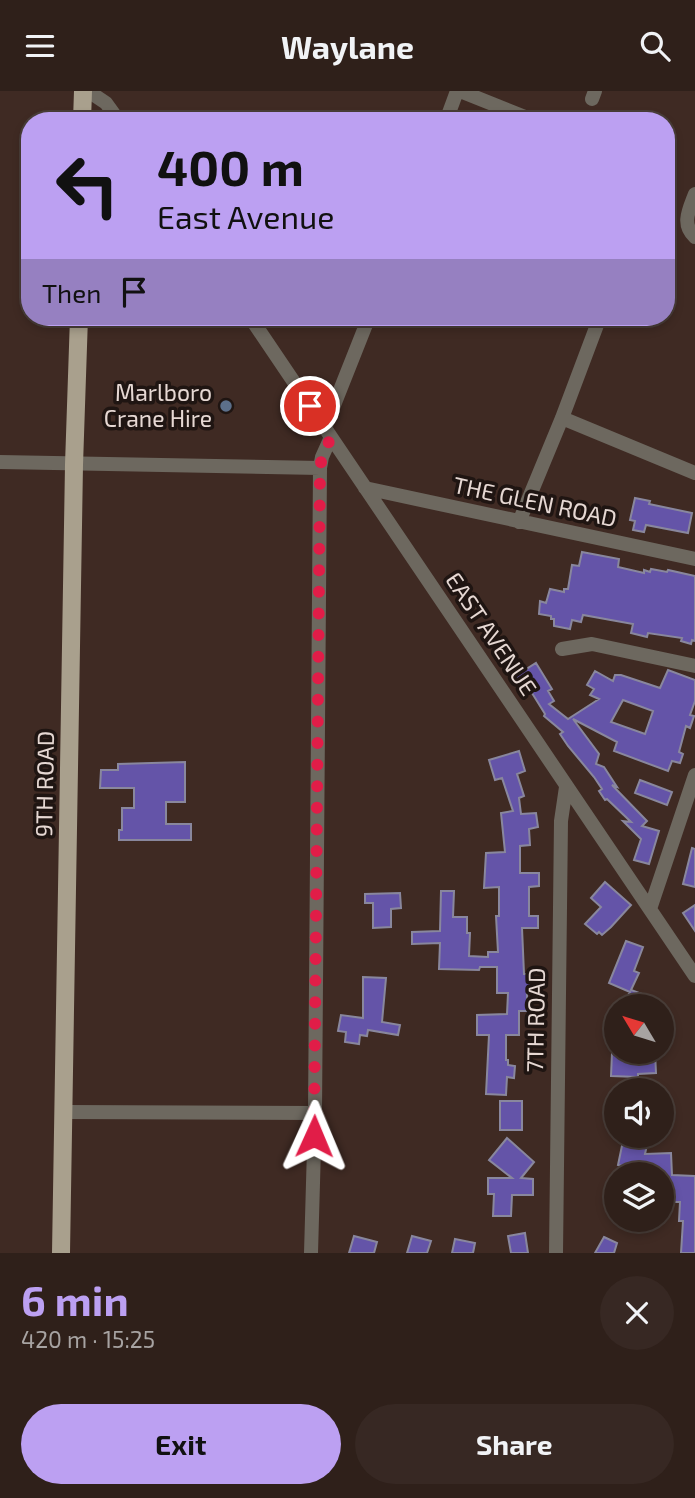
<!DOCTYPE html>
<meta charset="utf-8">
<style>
:root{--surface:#2f201a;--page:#372823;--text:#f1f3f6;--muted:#a7a3a2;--line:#4a3e39;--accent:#bca0f2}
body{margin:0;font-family:"Exo 2",sans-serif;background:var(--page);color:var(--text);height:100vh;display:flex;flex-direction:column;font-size:26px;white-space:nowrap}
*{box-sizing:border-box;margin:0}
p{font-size:23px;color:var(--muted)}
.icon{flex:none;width:38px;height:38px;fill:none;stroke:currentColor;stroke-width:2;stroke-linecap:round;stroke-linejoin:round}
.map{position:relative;height:1162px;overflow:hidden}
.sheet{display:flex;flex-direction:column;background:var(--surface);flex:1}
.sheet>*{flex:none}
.hud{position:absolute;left:21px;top:21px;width:654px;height:214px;border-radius:28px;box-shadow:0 4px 10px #0003,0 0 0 2px var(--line);background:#bca0f2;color:#111;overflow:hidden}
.needle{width:46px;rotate:308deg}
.buttons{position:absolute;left:604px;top:903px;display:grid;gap:14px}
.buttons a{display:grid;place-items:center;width:70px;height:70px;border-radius:50%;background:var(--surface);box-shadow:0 4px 10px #0003,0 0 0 2px var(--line);font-size:35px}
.pin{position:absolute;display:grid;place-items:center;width:60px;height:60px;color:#fff;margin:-30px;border:4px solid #fff;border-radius:50%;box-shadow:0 2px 7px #0007}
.me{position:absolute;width:77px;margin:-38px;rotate:1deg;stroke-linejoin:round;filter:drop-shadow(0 0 5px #0008)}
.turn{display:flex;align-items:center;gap:24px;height:147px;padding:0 21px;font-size:32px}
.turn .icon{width:91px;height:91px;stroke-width:2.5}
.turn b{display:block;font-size:49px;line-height:60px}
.then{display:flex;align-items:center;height:66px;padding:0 21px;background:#0003;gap:14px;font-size:26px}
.round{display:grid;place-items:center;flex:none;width:74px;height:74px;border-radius:37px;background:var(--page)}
.head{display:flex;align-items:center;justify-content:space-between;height:119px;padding:0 21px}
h1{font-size:42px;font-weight:700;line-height:52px;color:var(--accent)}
.primary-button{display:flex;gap:14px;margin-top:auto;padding:14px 21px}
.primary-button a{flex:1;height:80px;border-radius:42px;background:var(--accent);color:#111;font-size:28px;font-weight:700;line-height:80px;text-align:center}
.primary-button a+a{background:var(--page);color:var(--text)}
header{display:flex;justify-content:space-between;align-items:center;height:91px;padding:0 21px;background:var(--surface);font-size:32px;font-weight:700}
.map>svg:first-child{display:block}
</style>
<header><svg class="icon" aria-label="menu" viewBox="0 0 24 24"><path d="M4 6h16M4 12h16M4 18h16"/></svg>Waylane<svg class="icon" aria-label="search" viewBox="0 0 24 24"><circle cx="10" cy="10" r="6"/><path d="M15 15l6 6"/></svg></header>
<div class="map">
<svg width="695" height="1162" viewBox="0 0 695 1162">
<rect width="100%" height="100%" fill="#3f2a23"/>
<path fill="#6454a8" stroke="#89879d" stroke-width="2" fill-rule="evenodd" d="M635 407 650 410 649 413 692 422 688 442 646 434 644 441 633 439 635 430 630 429Z
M582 461 619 468 618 476 644 482V479L650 481 651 478 667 481 668 479 695 485V550L692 549 691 553 681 550 682 547 648 542 647 546 631 542 633 533 583 524 581 531 572 529 570 538 554 535V528H551V525L539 523 540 510 546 512 550 498 564 501V498H568L572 474 579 475Z
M536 572 552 598 548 600 554 610 549 613 568 628 599 608 590 604 594 598 587 594 595 580 613 590 615 584H621L660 597 668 579 695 589V610L690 624 694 625 690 637 686 635 679 661 683 663 680 672 672 670 668 680 614 660 617 651 573 628 599 663 596 673 604 676 617 696 612 694 647 730 642 735 659 740 649 773 634 769 641 748 623 730 631 731 607 708 605 709 599 700 602 698 594 686 568 655 560 643 563 641 544 625 545 623 527 594 520 598 512 587ZM623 609 653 620 645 643 611 631Z
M519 660 525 680 517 683 524 705 519 707 521 723 536 722 538 736 529 738 530 754 520 755V782H539V795L529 796V825H538V837H522L524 883H532V902H527V920H519V944H506V969H508V974L515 975 514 987 507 986 506 1004 486 1003 489 944H477V924L507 923 508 902H497V876H480L479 879 439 878 440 852 412 853V841L440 840 441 800H454L453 826H467V842H470L469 865 488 866V861H498L496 825H499V796L484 797 486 762 505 761 501 722 513 720 502 687 495 689 489 669Z
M185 671V711H166V733H191V749H119V739H122V717H134V697H100L101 679H118V673Z
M640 689 672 701 667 714 635 702Z
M692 757 695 758V796L683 793Z
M605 791 631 814 611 836 602 844 599 841 597 843 585 833 601 816 591 807Z
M400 802 401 817 391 818V836L373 837V812H365V803Z
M695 814V840L683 822Z
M626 850 643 856 634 880 639 882 631 899 653 907 650 915H621L630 901 609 892Z
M363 886 386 887 382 931 400 934 398 944 368 939 367 945 360 944 359 953 345 951 346 941 338 940 341 924 363 927Z
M619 961H655L656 982 638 983V986L611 985 612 962Z
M500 1010H522V1039H500Z
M624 1045H649L645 1063 671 1062 672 1084 695 1085V1162H681L683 1130H679L680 1111H662V1083H645V1080L618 1074Z
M507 1047 534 1071 521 1087 533 1088V1104H512L511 1125H493L494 1103H488V1087H512L489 1069Z
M525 1142 528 1162H511L508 1145Z
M354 1145 377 1151 374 1162H349Z
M412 1145 431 1150 427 1162H407Z
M604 1146 617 1152 614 1162H595Z
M455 1148 475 1152 473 1162H452Z"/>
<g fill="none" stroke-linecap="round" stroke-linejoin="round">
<path stroke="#6d685f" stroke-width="14" d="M88 0 106 12 119 30
M460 0 535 30
M592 8 595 0
M446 30 457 0
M695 103C689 119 681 133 695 146
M250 226 695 885
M562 327 695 382
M325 337 369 226
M0 371 320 377
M365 397 695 468
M519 431 562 327 600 226
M562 558 592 553 695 575
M650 818 695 684
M65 1021 315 1022
M311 1162 315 1022 320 377 322 366 331 346
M556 1162 561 730 566 696"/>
<path stroke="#a9a08d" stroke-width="18" d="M82 30 83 0
M61 1162 74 374 79 226"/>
</g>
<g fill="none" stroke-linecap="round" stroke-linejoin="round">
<path stroke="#e11d48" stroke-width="12" stroke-dasharray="0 21.6" d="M310 315 331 346 322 366 320 377 314 1045"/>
</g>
<circle fill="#5c6f8a" stroke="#1f1512" stroke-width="2.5" cx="226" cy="315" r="7"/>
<g text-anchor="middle" stroke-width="7" stroke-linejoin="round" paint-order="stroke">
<g font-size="23" fill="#e6d8d3" stroke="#1f1512" text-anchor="end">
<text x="212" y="310">Marlboro<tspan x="212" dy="26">Crane Hire</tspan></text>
</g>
<g font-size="23" fill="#e6d8d3" stroke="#1f1512">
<text transform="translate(535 411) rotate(12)" y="8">THE GLEN ROAD</text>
<text transform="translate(491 543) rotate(56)" y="8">EAST AVENUE</text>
<text transform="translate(45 693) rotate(-89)" y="8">9TH ROAD</text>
<text transform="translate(536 929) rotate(-89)" y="8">7TH ROAD</text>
</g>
</g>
</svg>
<div class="buttons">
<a><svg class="needle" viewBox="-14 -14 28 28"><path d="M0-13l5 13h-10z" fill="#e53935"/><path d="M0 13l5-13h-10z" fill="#a7a3a2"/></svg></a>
<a><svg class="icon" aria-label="sound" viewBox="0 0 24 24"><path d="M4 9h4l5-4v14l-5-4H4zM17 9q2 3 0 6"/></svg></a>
<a><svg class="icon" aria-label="layers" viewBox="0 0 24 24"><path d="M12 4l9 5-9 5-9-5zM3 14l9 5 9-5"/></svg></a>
</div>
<div class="pin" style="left:310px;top:315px;background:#d93025"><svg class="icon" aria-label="arrive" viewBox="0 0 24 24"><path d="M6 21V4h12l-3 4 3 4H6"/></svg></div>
<svg class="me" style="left:314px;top:1045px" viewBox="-20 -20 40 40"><path d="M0-17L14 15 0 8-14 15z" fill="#e11d48" stroke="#fff" stroke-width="4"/></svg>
<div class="hud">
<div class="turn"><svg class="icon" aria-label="left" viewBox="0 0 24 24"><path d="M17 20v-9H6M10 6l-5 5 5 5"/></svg><div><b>400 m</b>East Avenue</div></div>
<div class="then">Then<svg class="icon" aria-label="arrive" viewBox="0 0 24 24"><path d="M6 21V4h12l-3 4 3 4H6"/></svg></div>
</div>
</div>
<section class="sheet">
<div class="head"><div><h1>6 min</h1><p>420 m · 15:25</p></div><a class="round"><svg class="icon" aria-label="close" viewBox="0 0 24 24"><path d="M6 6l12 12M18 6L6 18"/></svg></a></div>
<div class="primary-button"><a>Exit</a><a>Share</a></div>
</section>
